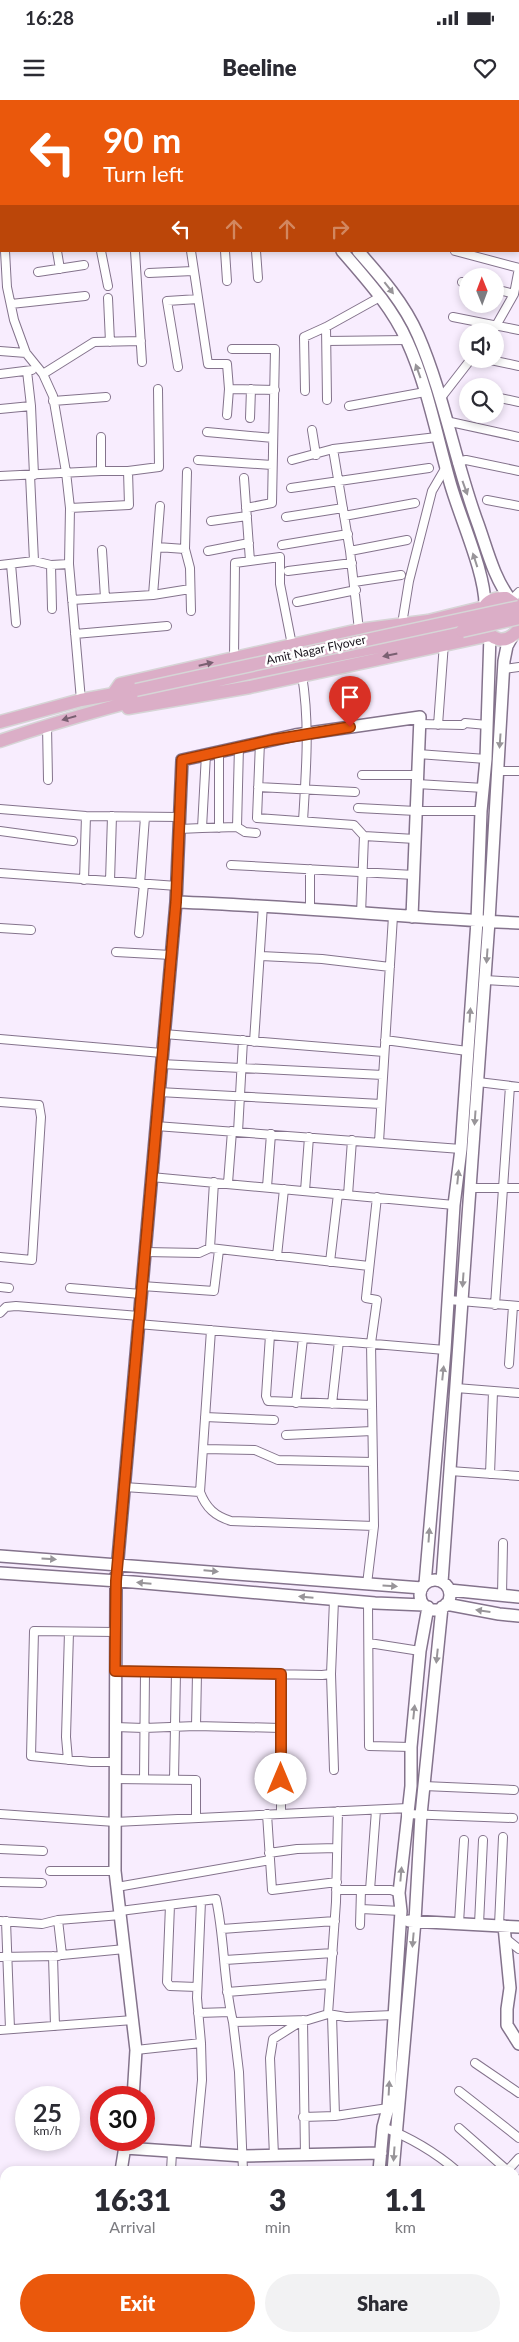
<!DOCTYPE html>
<style>
:root{--surface:#fff;--page:#f2f2f3;--text:#2b2b33;--muted:#7c7c81;--accent:#ea580c}
body{margin:0;font-family:Lato,sans-serif;background:var(--page);color:var(--text);height:100vh;display:flex;flex-direction:column;font-size:19px;white-space:nowrap}
*{box-sizing:border-box;margin:0}
p{font-size:16px;color:var(--muted)}
.icon{flex:none;width:28px;height:28px;fill:none;stroke:currentColor;stroke-width:2;stroke-linecap:round;stroke-linejoin:round}
.map{position:relative;flex:1;overflow:hidden}
.side{position:absolute;left:0px;top:2066px;width:520px;height:176px;display:flex;flex-direction:column;background:var(--surface);border-radius:15px 15px 0 0;box-shadow:0 2px 8px #0003}
.side>*{flex:none}
.hud{position:absolute;left:0px;top:0px;width:520px;height:152px;box-shadow:0 2px 8px #0003;background:#ea580c;color:#fff;overflow:hidden}
.needle{width:32px;rotate:359deg}
.tools{position:absolute;left:459px;top:168px;display:grid;gap:10px}
.tools a{display:grid;place-items:center;width:45px;height:45px;border-radius:50%;background:var(--surface);box-shadow:0 2px 8px #0003;font-size:25px}
.speed{position:absolute;left:15px;top:1986px;display:flex;gap:10px;font-size:25px;font-weight:700;text-align:center}
.speed>*{display:grid;place-content:center;width:65px;height:65px;border-radius:50%;background:var(--surface);box-shadow:0 2px 8px #0003;line-height:1}
.speed small{font-size:12px;font-weight:400}
.speed .limit{border:8px solid #d22;background:#fff;color:#111}
.pin{position:absolute;display:grid;place-items:center;width:42px;height:42px;color:#fff;margin:-51px -21px;border-radius:50% 50% 50% 0;rotate:-45deg;box-shadow:0 0 5px #0007}
.pin .icon{rotate:45deg}
.me{position:absolute;width:55px;margin:-28px;rotate:0deg;stroke-linejoin:round;filter:drop-shadow(0 0 4px #0008)}
.turn{display:flex;align-items:center;gap:18px;height:105px;padding:0 20px;font-size:22px}
.turn .icon{width:65px;height:65px;stroke-width:2.5}
.turn b{display:block;font-size:35px;line-height:42px}
.lanes{display:flex;align-items:center;height:48px;padding:0 20px;background:#0003;justify-content:center;gap:25px;direction:ltr}
.lanes .off{opacity:.35}
.eta{display:flex;justify-content:space-evenly;align-items:center;height:85px;text-align:center}
.eta b{font-size:30px;font-weight:800;line-height:35px}
.cta{display:flex;gap:10px;margin-top:auto;padding:10px 20px}
.cta a{flex:1;height:58px;border-radius:30px;background:var(--accent);color:#fff;font-size:20px;font-weight:800;line-height:58px;text-align:center}
.cta a+a{background:var(--page);color:var(--text)}
.status{display:flex;justify-content:space-between;align-items:center;height:35px;padding:0 25px;background:var(--surface);direction:ltr}
.status svg{height:14px;fill:currentColor}
header{display:flex;justify-content:space-between;align-items:center;height:65px;padding:0 20px;background:var(--surface);font-size:22px;font-weight:800}
.map>svg:first-child{display:block}
</style>
<div class="status"><b>16:28</b><svg viewBox="0 0 49 12"><path d="M0 12V9h3v3zM5 12V6h3v6zM10 12V3h3v9zM15 12V0h3v12zM26 1h20v11H26zM47 4h2v5h-2z"/></svg></div>
<header><svg class="icon" aria-label="menu" viewBox="0 0 24 24"><path d="M4 6h16M4 12h16M4 18h16"/></svg>Beeline<svg class="icon" aria-label="heart" viewBox="0 0 24 24"><path d="M12 20l-8-8c-3-5 5-10 8-4 3-6 11-1 8 4z"/></svg></header>
<div class="map">
<svg width="519" height="2242" viewBox="0 0 519 2242">
<rect width="100%" height="100%" fill="#f8edfe"/>
<g fill="none" stroke-linecap="round" stroke-linejoin="round">
<path stroke="#b1c7e1" stroke-width="14" d="M515 2176 519 2172
M482 2238 485 2242"/>
<g stroke="#84738c" stroke-width="10">
<path id="street" d="M23 0 24 1
M57 0V1
M74 0V1
M131 0V1
M167 0V1
M243 1 248 0
M0 56 1 55
M0 107 1 117
M5 151 7 187 14 220 26 253 43 274 53 296 66 372 70 408 69 464 81 600
M57 151 60 169
M101 151 108 186
M135 151 142 262
M191 151 208 264H227L229 289
M225 151 227 181
M256 151 258 178
M455 151 519 168
M38 172 84 165
M149 173 193 171
M462 182 468 183
M495 189 514 194
M108 198 110 242
M11 204 85 196
M453 217 519 230
M326 227 327 300
M493 231 514 194 519 168
M327 241 407 240
M232 249H275L272 403 246 408
M0 251 26 253
M486 259 519 266
M178 267 167 201 198 199
M27 271 31 306 34 375
M0 274 32 270
M43 274 94 242 141 241
M305 291 304 237 326 227 380 197
M495 297 519 302
M440 299 471 259
M53 301 106 297
M349 306 425 292
M0 309 31 306
M227 315 229 289 275 290
M250 318 251 289
M446 321 519 337
M312 330 316 355
M207 332 273 338
M101 337V371
M198 360 272 365
M292 360 333 349
M457 362 466 360 519 371
M187 372 185 449 190 468 191 511
M30 375 34 461
M0 376 101 371H128L159 367 158 289
M244 378 250 461
M291 388 429 368
M487 400 519 406
M70 408 129 405 128 371
M344 416 415 403
M286 417 343 408
M211 421 247 416
M282 445 348 434
M157 447 185 449
M102 450 105 498
M208 451 249 443
M350 451 407 440
M11 464 16 523
M0 465 34 461 51 465 69 464
M51 465 52 509
M288 471 352 463
M354 482 401 475
M153 495 160 406
M72 500 153 495 190 489
M511 500 519 492
M297 502 356 490
M402 524 409 481 432 391 446 367
M359 530 350 451 333 349 437 337
M75 534 167 526
M234 557 235 463 280 457V484L292 545
M504 569 519 567
M302 575C310 624 306 671 303 721
M419 624 463 625 465 623 487 625
M47 625 48 680
M438 625 444 543
M260 642 257 718 354 725 364 736
M219 651V728
M206 654 202 728 237 727 239 646
M418 654 486 659
M498 671H519
M362 675H417
M417 684 484 688
M258 687 355 692
M358 708 416 711H481
M0 709 86 716 179 717
M237 727 245 732 256 733
M179 729 202 728
M0 731 73 741
M231 765 414 775
M0 773 177 786
M84 780 86 716
M110 781 112 716
M140 784 145 717
M310 810V769
M361 814 364 736 415 739
M0 828 31 830
M139 833 144 784
M116 852 171 855
M261 856 322 859 390 867
M485 880 519 882
M164 934 384 952
M0 939 162 953
M385 940 467 951
M254 942 263 805
M161 964 383 975
M478 982 519 987
M159 992 381 1004
M0 1002 39 1005 41 1017 32 1160 0 1157
M156 1026 461 1049
M238 1032 243 940
M379 1042 393 816
M151 1077 454 1105
M228 1083 232 1031
M267 1087 271 1034
M470 1088H519
M305 1091 309 1037
M348 1095 352 1040
M210 1148 369 1166
M145 1152 199 1153 210 1148 214 1082
M277 1156 284 1089
M330 1162 338 1094
M142 1186 214 1191 219 1150
M0 1187 9 1188
M70 1188 141 1194
M449 1200 519 1206
M495 1205 510 986
M0 1213 6 1207 16 1206 139 1216
M138 1224 445 1250
M211 1230 200 1392C206 1408 215 1416 231 1421L374 1426
M270 1235 266 1296 268 1301 372 1305
M509 1264 513 1206
M456 1288 519 1293
M296 1303 303 1238
M332 1304 339 1241
M205 1317 274 1320
M286 1335 372 1331
M203 1349 255 1350 278 1360 373 1362
M450 1371 519 1376
M490 1374 493 1292
M124 1387 200 1392
M367 1484 374 1426 371 1243 377 1200 366 1198 377 1097
M502 1495 503 1443
M368 1503 369 1646 411 1647
M115 1532 34 1531 31 1656 91 1662H115
M369 1543 420 1551
M115 1571 322 1575 331 1574 334 1500
M197 1573 196 1626 281 1628
M281 1574V1714
M331 1574 334 1670
M115 1627 144 1628 196 1626
M68 1660 66 1637 69 1532
M115 1679 196 1680V1718
M144 1679 145 1572
M174 1679 176 1572
M424 1686 514 1690
M338 1711 336 1802 328 1914 346 1917 393 1915
M0 1714 115 1722 408 1708
M267 1714 272 1790 337 1782
M406 1714 513 1718
M0 1749 43 1751
M269 1753 297 1749 337 1748
M50 1771H115
M0 1782 42 1783
M117 1787 270 1760
M336 1790H370L376 1710
M370 1790H391L399 1793
M170 1805 167 1882 170 1886 197 1887
M361 1809 401 1811
M120 1811 216 1799C225 1840 223 1881 233 1922L308 1920 328 1914
M121 1815 58 1820 62 1855 125 1849
M0 1821 42 1824 58 1820
M6 1821 10 1929
M459 1823 464 1740
M479 1824 483 1740
M360 1825 361 1790
M499 1825 503 1737
M222 1829 335 1821
M505 1838 519 1849
M53 1856 55 1926
M0 1857 58 1856
M225 1860 333 1853
M227 1892 330 1884
M198 1913 230 1912
M332 1915 335 2016
M233 1922 239 1972 243 2071
M0 1930 133 1920
M136 1950 201 1943 197 1898 201 1801
M475 1963 519 1993
M459 1991 519 2038
M303 2017 335 2016 388 2008
M383 2027C409 2037 436 2053 457 2071
M459 2028 508 2071
M195 2053 202 1980 201 1943
M274 2056 270 1958 273 1939 303 1920 305 2055
M171 2071 172 2052
M507 2071 519 2058
M515 2078 519 2082
M515 2126 519 2130
M515 2221 519 2222
M10 2238V2242
M103 2241 121 2242
M203 2241 260 2242
M326 2242V2238"/>
</g>
<g stroke="#84738c" stroke-width="14">
<path id="secondary" d="M292 0V1
M304 0V1
M342 151C366 179 392 207 407 241 428 287 437 338 451 386 461 420 486 475 485 507
M358 151C381 177 404 203 418 235 444 295 455 362 478 424 487 449 494 479 511 500
M176 802C290 806 404 817 519 823
M0 1456 422 1488
M0 1473 133 1482 375 1503 424 1505
M420 1495a15 15 0 1 1 30 0a15 15 0 1 1-30 0Z
M442 1482 489 821 504 561 507 546 513 535
M425 1484 445 1250 454 1105 461 1049 477 821 481 711 486 659 490 535
M449 1490 519 1497
M446 1504 499 1514 519 1516
M409 1821 519 1827
M504 1826 510 1888 507 1909V1925L519 1944
M133 1998 136 1950 115 1771 116 1481 176 802 182 660 295 635 420 617 412 817
M125 2048 243 2056 381 2053
M121 2071 126 2040
M379 2071 383 2027 388 2008 401 1811 399 1793 411 1686V1647L420 1551 428 1507
M393 2071 415 1821 421 1715 442 1507
M0 2205 5 2207
M363 2242 364 2238
M377 2242V2238"/>
</g>
<g stroke="#d6d5d6" stroke-width="15">
<path id="primary" d="M519 507 506 498C459 496 491 565 519 529
M113 594 120 584 359 530 428 521 485 507
M128 608 250 587 490 535
M0 622 81 600 136 590
M0 641C150 590 306 560 462 531"/>
</g>
<use href="#street" stroke="#fff" stroke-width="8"/>
<use href="#secondary" stroke="#fff" stroke-width="11"/>
<use href="#primary" stroke="#dbaec7" stroke-width="12"/>
<g stroke="#d6d5d6" stroke-width="15" stroke-linecap="butt">
<path id="primary-bridge" d="M462 531 519 518
M136 590 519 507"/>
</g>
<use href="#primary-bridge" stroke="#dbaec7" stroke-width="12"/>
</g>
<defs><path id="oneway-solid" d="M-6-.8H1V-3.2L6.5 0L1 3.2V.8H-6Z" transform="scale(1.25)"/></defs>
<g fill="#989599">
<use href="#oneway-solid" transform="translate(389 188) rotate(52)"/>
<use href="#oneway-solid" transform="translate(418 271) rotate(-110)"/>
<use href="#oneway-solid" transform="translate(465 388) rotate(70)"/>
<use href="#oneway-solid" transform="translate(475 460) rotate(-108)"/>
<use href="#oneway-solid" transform="translate(500 641) rotate(94)"/>
<use href="#oneway-solid" transform="translate(487 856) rotate(94)"/>
<use href="#oneway-solid" transform="translate(470 915) rotate(-86)"/>
<use href="#oneway-solid" transform="translate(475 1018) rotate(94)"/>
<use href="#oneway-solid" transform="translate(458 1077) rotate(-84)"/>
<use href="#oneway-solid" transform="translate(463 1180) rotate(94)"/>
<use href="#oneway-solid" transform="translate(443 1273) rotate(-84)"/>
<use href="#oneway-solid" transform="translate(429 1435) rotate(-86)"/>
<use href="#oneway-solid" transform="translate(49 1459) rotate(4)"/>
<use href="#oneway-solid" transform="translate(211 1471) rotate(5)"/>
<use href="#oneway-solid" transform="translate(144 1483) rotate(-175)"/>
<use href="#oneway-solid" transform="translate(390 1486) rotate(4)"/>
<use href="#oneway-solid" transform="translate(306 1497) rotate(-175)"/>
<use href="#oneway-solid" transform="translate(483 1511) rotate(-172)"/>
<use href="#oneway-solid" transform="translate(437 1556) rotate(96)"/>
<use href="#oneway-solid" transform="translate(414 1612) rotate(-84)"/>
<use href="#oneway-solid" transform="translate(401 1774) rotate(-85)"/>
<use href="#oneway-solid" transform="translate(413 1840) rotate(95)"/>
<use href="#oneway-solid" transform="translate(389 1988) rotate(-87)"/>
<use href="#oneway-solid" transform="translate(394 2054) rotate(94)"/>
</g>
<g fill="#7a6072">
<use href="#oneway-solid" transform="translate(390 555) rotate(168)"/>
<use href="#oneway-solid" transform="translate(206 564) rotate(-13)"/>
<use href="#oneway-solid" transform="translate(69 618) rotate(164)"/>
</g>
<g fill="none" stroke-linecap="round" stroke-linejoin="round">
<g stroke="#983908" stroke-width="12">
<path id="route" d="M281 1679V1574L115 1571 116 1481 176 802 182 660 272 640 350 627"/>
</g>
<use href="#route" stroke="#ea580c" stroke-width="9"/>
</g>
<g text-anchor="middle" stroke-width="5" stroke-linejoin="round" paint-order="stroke">
<g font-size="12" fill="#19131c" stroke="#fff">
<text transform="translate(316 550) rotate(-12)" y="4">Amit Nagar Flyover</text>
</g>
</g>
</svg>
<div class="tools">
<a><svg class="needle" viewBox="-14 -14 28 28"><path d="M0-13l5 13h-10z" fill="#e53935"/><path d="M0 13l5-13h-10z" fill="#7c7c81"/></svg></a>
<a><svg class="icon" aria-label="sound" viewBox="0 0 24 24"><path d="M4 9h4l5-4v14l-5-4H4zM17 9q2 3 0 6"/></svg></a>
<a><svg class="icon" aria-label="search" viewBox="0 0 24 24"><circle cx="10" cy="10" r="6"/><path d="M15 15l6 6"/></svg></a>
</div>
<div class="speed"><div>25<small>km/h</small></div><div class="limit">30</div></div>
<div class="pin" style="left:350px;top:627px;background:#d93025"><svg class="icon" aria-label="arrive" viewBox="0 0 24 24"><path d="M6 21V4h12l-3 4 3 4H6"/></svg></div>
<svg class="me" style="left:281px;top:1679px" viewBox="-20 -20 40 40"><circle r="19" fill="#fff"/><path d="M0-13L10 11 0 6-10 11z" fill="#ea580c"/></svg>
<div class="hud">
<div class="turn"><svg class="icon" aria-label="left" viewBox="0 0 24 24"><path d="M17 20v-9H6M10 6l-5 5 5 5"/></svg><div><b>90 m</b>Turn left</div></div>
<div class="lanes"><svg class="icon" aria-label="left" viewBox="0 0 24 24"><path d="M17 20v-9H6M10 6l-5 5 5 5"/></svg><svg class="icon off" aria-label="ahead" viewBox="0 0 24 24"><path d="M12 20V5M6 11l6-6 6 6"/></svg><svg class="icon off" aria-label="ahead" viewBox="0 0 24 24"><path d="M12 20V5M6 11l6-6 6 6"/></svg><svg class="icon off" aria-label="right" viewBox="0 0 24 24"><path d="M7 20v-9h11M14 6l5 5-5 5"/></svg></div>
</div>
<section class="side">
<div class="eta">
<div><b>16:31</b><p>Arrival</p></div>
<div><b>3</b><p>min</p></div>
<div><b>1.1</b><p>km</p></div>
</div>
<div class="cta"><a>Exit</a><a>Share</a></div>
</section>
</div>
